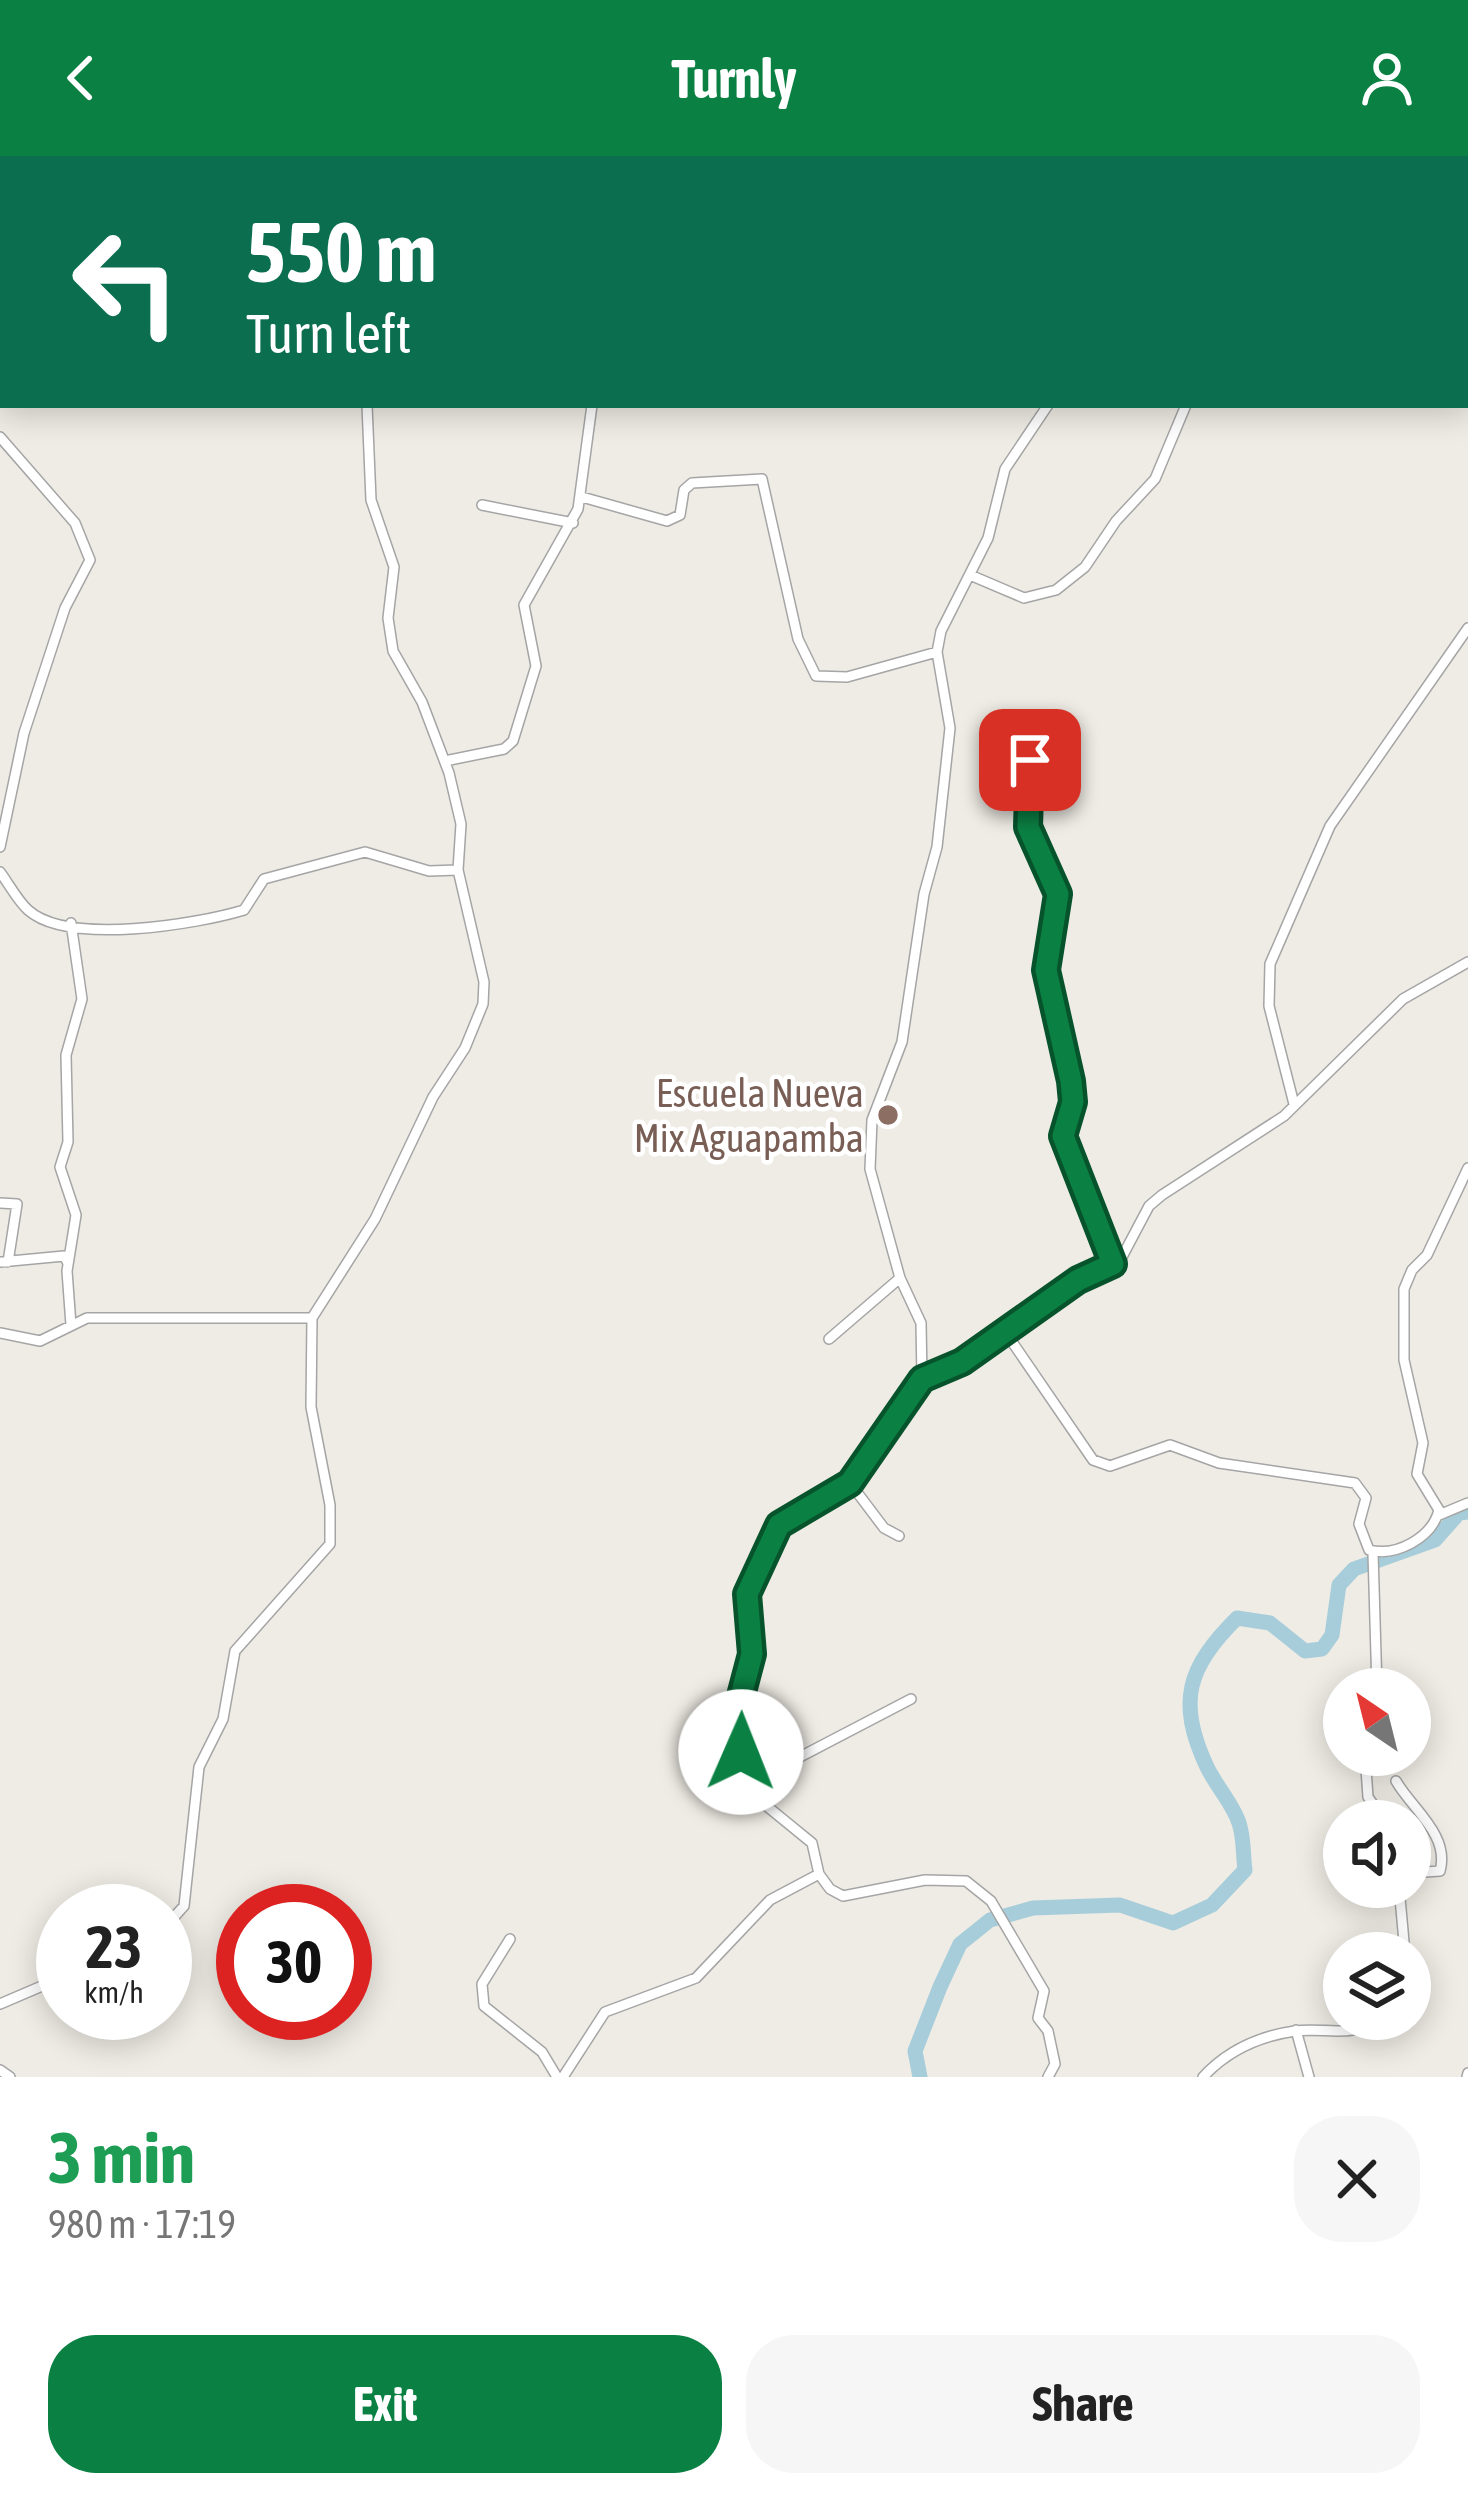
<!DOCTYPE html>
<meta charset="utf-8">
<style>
:root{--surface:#fff;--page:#f6f6f6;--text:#222;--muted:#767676;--accent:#0b8043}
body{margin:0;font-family:"Asap Condensed",sans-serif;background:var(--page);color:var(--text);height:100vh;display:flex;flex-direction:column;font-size:45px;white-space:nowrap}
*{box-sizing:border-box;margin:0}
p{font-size:39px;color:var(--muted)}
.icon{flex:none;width:66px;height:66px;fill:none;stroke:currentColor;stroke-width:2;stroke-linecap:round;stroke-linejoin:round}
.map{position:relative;height:1921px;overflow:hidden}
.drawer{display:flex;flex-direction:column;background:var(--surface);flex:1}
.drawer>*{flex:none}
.guide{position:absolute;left:0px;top:0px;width:1470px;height:252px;box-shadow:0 6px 30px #0003;background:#0b6e4f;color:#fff;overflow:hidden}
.needle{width:78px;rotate:325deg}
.tools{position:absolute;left:1323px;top:1512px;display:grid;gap:24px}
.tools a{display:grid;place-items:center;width:108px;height:108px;border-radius:50%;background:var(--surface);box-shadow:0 6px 30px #0003;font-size:60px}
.speed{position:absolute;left:36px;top:1728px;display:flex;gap:24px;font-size:60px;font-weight:700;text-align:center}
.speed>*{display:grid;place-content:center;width:156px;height:156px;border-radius:50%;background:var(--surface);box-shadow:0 6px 30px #0003;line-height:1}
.speed small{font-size:30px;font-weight:400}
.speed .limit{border:18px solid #d22;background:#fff;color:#111}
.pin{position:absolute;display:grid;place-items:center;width:102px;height:102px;color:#fff;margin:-51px;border-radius:24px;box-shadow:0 6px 18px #0006}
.me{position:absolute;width:132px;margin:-66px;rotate:1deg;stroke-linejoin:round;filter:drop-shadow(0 0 9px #0008)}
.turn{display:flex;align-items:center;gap:42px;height:252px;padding:0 48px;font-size:54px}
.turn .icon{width:156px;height:156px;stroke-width:2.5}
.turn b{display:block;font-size:84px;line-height:102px}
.round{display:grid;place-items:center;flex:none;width:126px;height:126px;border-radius:48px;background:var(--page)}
.headline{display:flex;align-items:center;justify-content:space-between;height:204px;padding:0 48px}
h1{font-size:72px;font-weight:700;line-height:90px;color:#1e9e55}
.primary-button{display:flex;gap:24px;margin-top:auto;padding:24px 48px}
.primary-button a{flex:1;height:138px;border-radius:48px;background:var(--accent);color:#fff;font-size:48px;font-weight:700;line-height:138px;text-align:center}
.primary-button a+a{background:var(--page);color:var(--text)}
header{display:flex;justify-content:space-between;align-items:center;height:156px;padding:0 48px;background:var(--accent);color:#fff;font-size:54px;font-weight:700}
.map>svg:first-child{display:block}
</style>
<header><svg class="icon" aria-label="back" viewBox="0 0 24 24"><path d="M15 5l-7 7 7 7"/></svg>Turnly<svg class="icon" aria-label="person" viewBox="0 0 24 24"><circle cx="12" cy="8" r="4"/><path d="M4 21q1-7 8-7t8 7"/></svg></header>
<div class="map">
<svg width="1468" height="1921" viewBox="0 0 1468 1921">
<rect width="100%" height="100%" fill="#efece5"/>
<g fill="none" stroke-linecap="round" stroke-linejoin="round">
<path stroke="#a7cdda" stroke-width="15" d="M920 1921 915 1895 940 1831 960 1788 990 1764 1033 1752 1120 1749 1173 1767 1212 1749 1245 1714C1243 1699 1244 1681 1239 1667 1233 1648 1216 1630 1207 1611 1176 1545 1188 1511 1237 1462L1270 1467 1305 1495 1322 1493 1332 1479 1339 1429 1354 1413 1435 1384 1459 1357 1468 1356"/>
<g stroke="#a5a5a5" stroke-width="12">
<path id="minor" d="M229 0 231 3
M308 0 310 3
M592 3V0
M0 131 3 135
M0 185 3 178
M1467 197H1468
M0 217V221
M0 281 75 367 90 404 65 452 24 577 0 691
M582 341 667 365 680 359 684 334 692 327 762 323 798 483 816 520 847 521 937 496
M482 349 573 367
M970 419 1024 442 1056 434 1085 411 1116 365 1155 323 1186 249
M1043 569 1030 604 1028 671 1057 738 1045 814 1071 925 1073 947 1063 980 1113 1108
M445 605 504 593 513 585 536 510 524 449 578 353 592 249
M0 716C9 728 17 744 28 754 68 790 198 768 244 754L264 723 365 696 429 715 458 714
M71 767 82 843 66 899 68 986 60 1011 76 1059 67 1115 71 1169
M1294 948 1269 850 1270 808 1330 670 1468 472
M0 1047 17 1048 8 1106
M0 1106 64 1100 68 1107
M1004 1174 1093 1304 1110 1310 1170 1289 1219 1307 1355 1327 1366 1342 1359 1368 1369 1394C1396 1401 1432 1382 1439 1354L1417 1318 1423 1287 1404 1204V1133L1412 1114 1427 1099 1468 1012
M0 1177 40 1185 87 1162H312
M829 1183 900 1122
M922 1223 962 1206 1078 1124 1122 1101 1149 1050 1162 1039 1284 960 1403 843 1468 806
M850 1327 884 1372 899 1380
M1439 1359 1468 1347
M1373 1397 1377 1533
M1365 1599 1368 1641 1385 1665
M1396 1625C1412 1653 1450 1679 1440 1715L1410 1717
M748 1628 911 1543
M1399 1731 1405 1797
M165 1771 184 1750 199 1611 223 1563 235 1495 330 1388V1349L311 1251 312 1162 375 1063 433 941 465 892 483 848 484 826 458 714 461 668 449 617 422 546 393 495 388 462 394 411 371 344 367 249
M510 1783 482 1828 484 1850 542 1896 557 1921
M0 1848 63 1821
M1296 1874 1309 1921
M0 1914 10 1921
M563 1921 605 1856 696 1822 770 1744 819 1718
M1048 1921 1055 1908 1048 1875 1038 1862 1044 1835 991 1745 966 1725 925 1724 843 1740 830 1733 819 1718 812 1687 752 1638 735 1574 752 1498 747 1438 770 1384 791 1360 850 1327 922 1223 921 1167 900 1122 870 1013 872 964 902 886 924 738 937 691 950 572 937 496 941 475 988 382 1005 313 1048 249
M1203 1921C1227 1895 1260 1880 1295 1875 1324 1871 1354 1883 1379 1863
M1467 1921 1468 1917"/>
</g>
<use href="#minor" stroke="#fff" stroke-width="9"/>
</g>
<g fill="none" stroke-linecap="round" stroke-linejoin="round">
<g stroke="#07532c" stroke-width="30">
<path id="route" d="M741 1596 737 1555 752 1498 747 1438 779 1369 850 1327 922 1223 962 1206 1078 1124 1113 1108 1063 980 1073 946 1071 925 1046 814 1058 738 1028 671 1030 604"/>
</g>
<use href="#route" stroke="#0b8043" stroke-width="21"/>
</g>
<circle fill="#8d6e63" stroke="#fff" stroke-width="4.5" cx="888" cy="959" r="12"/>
<g text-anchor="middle" stroke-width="9" stroke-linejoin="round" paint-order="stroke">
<g font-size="39" fill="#785e54" stroke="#fff" text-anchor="end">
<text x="864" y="951">Escuela Nueva<tspan x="864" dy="45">Mix Aguapamba</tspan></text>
</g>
</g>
</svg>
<div class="tools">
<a><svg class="needle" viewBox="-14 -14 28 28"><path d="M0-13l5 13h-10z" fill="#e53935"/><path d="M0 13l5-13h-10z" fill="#767676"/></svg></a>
<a><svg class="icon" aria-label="sound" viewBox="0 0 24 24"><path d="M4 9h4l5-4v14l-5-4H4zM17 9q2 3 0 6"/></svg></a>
<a><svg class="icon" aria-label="layers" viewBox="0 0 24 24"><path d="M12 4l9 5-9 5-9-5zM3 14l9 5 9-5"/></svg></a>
</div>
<div class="speed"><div>23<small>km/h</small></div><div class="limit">30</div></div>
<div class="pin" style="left:1030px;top:604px;background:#d93025"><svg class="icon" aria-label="arrive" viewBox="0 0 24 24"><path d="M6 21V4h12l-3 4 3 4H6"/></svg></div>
<svg class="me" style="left:741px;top:1596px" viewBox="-20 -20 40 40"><circle r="19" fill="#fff"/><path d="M0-13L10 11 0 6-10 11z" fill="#0b8043"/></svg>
<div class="guide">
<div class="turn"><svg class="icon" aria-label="left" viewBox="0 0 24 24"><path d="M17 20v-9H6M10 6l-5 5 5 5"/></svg><div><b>550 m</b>Turn left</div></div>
</div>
</div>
<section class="drawer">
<div class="headline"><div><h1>3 min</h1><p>980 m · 17:19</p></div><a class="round"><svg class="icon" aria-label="close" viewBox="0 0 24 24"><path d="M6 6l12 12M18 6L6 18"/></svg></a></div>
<div class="primary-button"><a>Exit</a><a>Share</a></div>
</section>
